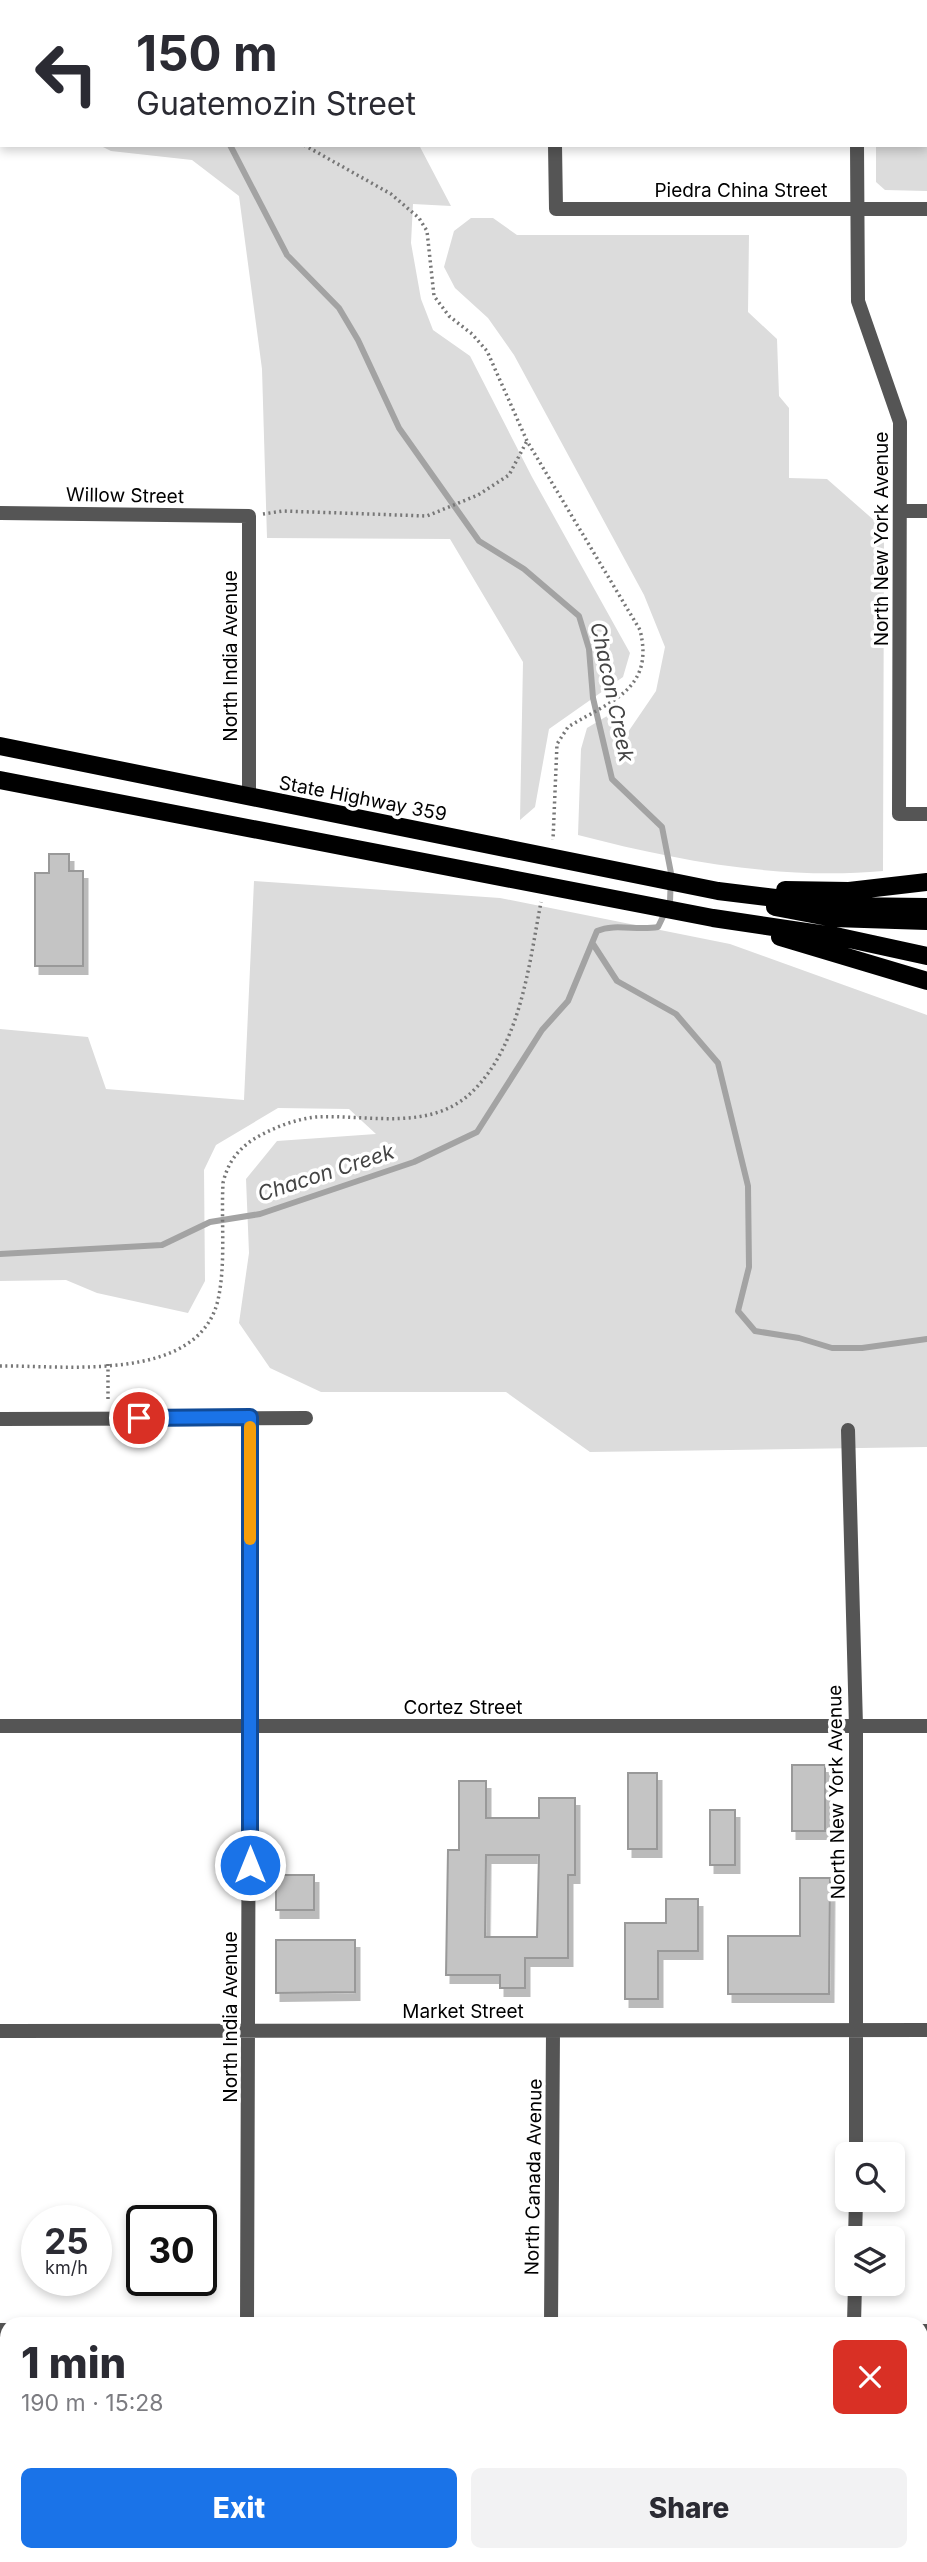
<!DOCTYPE html>
<meta charset="utf-8">
<style>
:root{--surface:#fff;--page:#f2f2f3;--text:#2b2b33;--muted:#7c7c81;--accent:#1a73e8}
body{margin:0;font-family:Inter,sans-serif;background:var(--page);color:var(--text);height:100vh;display:flex;flex-direction:column;font-size:26px;white-space:nowrap}
*{box-sizing:border-box;margin:0}
p{font-size:23px;color:var(--muted)}
.icon{flex:none;width:38px;height:38px;fill:none;stroke:currentColor;stroke-width:2;stroke-linecap:round;stroke-linejoin:round}
.map{position:relative;flex:1;overflow:hidden}
.panel{position:absolute;left:0px;top:2317px;width:928px;height:245px;display:flex;flex-direction:column;background:var(--surface);border-radius:21px 21px 0 0;box-shadow:0 4px 10px #0003}
.panel>*{flex:none}
.guide{position:absolute;left:0px;top:0px;width:928px;height:147px;box-shadow:0 4px 10px #0003;background:#fff;color:var(--text);overflow:hidden}
.tools{position:absolute;left:835px;top:2142px;display:grid;gap:14px}
.tools a{display:grid;place-items:center;width:70px;height:70px;border-radius:10px;background:var(--surface);box-shadow:0 4px 10px #0003;font-size:35px}
.speed{position:absolute;left:21px;top:2205px;display:flex;gap:14px;font-size:35px;font-weight:700;text-align:center}
.speed>*{display:grid;place-content:center;width:91px;height:91px;border-radius:50%;background:var(--surface);box-shadow:0 4px 10px #0003;line-height:1}
.speed small{font-size:18px;font-weight:400}
.speed .limit{border:4px solid #111;border-radius:10px;background:#fff;color:#111}
.pin{position:absolute;display:grid;place-items:center;width:60px;height:60px;color:#fff;margin:-30px;border:4px solid #fff;border-radius:50%;box-shadow:0 2px 7px #0007}
.me{position:absolute;width:77px;margin:-38px;rotate:0deg;stroke-linejoin:round;filter:drop-shadow(0 0 5px #0008)}
.turn{display:flex;align-items:center;gap:24px;height:147px;padding:0 21px;font-size:32px}
.turn .icon{width:91px;height:91px;stroke-width:2.5}
.turn b{display:block;font-size:49px;line-height:60px}
.round{display:grid;place-items:center;flex:none;width:74px;height:74px;border-radius:10px;background:var(--page)}
.head{display:flex;align-items:center;justify-content:space-between;height:119px;padding:0 21px}
h1{font-size:42px;font-weight:800;line-height:52px}
.action{display:flex;gap:14px;margin-top:auto;padding:14px 21px}
.action a{flex:1;height:80px;border-radius:10px;background:var(--accent);color:#fff;font-size:28px;font-weight:800;line-height:80px;text-align:center}
.action a+a{background:var(--page);color:var(--text)}
.map>svg:first-child{display:block}
</style>
<div class="map">
<svg width="927" height="2562" viewBox="0 0 927 2562">
<defs>
<filter id="shadow"><feDropShadow dx="4.5" dy="8" stdDeviation="0" flood-color="#0004"/></filter>
</defs>
<rect width="100%" height="100%" fill="#fff"/>
<path fill="#dcdcdc" d="M0 0H371V2H2V70Z
M876 0H927V191L885 190 876 182V145H926V2Z
M99 145H419L451 206 413 204 411 243 421 299 433 330 470 356 532 477 630 653 623 677 549 729 535 807 520 820 523 662 450 539 267 538 262 369 239 196 192 160 111 151Z
M471 218H493L517 235H749L748 312 777 339 779 396 789 408V478L827 479 884 529 883 871C780 880 678 861 578 835L581 749 587 728 612 713 626 735 656 691 665 647 644 595 514 355 488 318 455 288 444 267 454 231Z
M254 881 500 898 730 944 927 1015V1447L590 1452 506 1392H321L270 1368 239 1323 249 1253 246 1179 277 1141 376 1134 349 1109 278 1108 216 1145 204 1170 205 1281 188 1313 97 1293 66 1280 0 1281V1029L88 1037 106 1089 244 1100Z"/>
<g fill="none" stroke-linecap="round" stroke-linejoin="round">
<path stroke="#a3a3a3" stroke-width="6" d="M178 0 179 2
M593 944 617 981 676 1014 718 1063 748 1186 749 1267 738 1311 755 1331 799 1338 832 1348H862L927 1339
M0 1254 162 1245 210 1222 260 1214 414 1162 477 1132 542 1030 568 1001 597 931C615 923 637 931 658 927L670 902 671 873 662 827 612 779 593 698 589 649 579 616 524 569 479 541 399 428 358 340 339 308 287 255 230 145"/>
</g>
<path fill="#c4c4c4" stroke="#999" stroke-width="2" fill-rule="evenodd" filter="url(#shadow)" d="M49 854H69V871H83V966H35V873H49Z
M792 1765H825V1831H792Z
M628 1773H657V1849H628Z
M459 1781H486V1818H539V1798H575V1875H568V1958H525V1988H500V1975H446L448 1850H459ZM486 1855H539L537 1937H485Z
M710 1810H735V1865H710Z
M276 1875H314V1910H276Z
M800 1878H830L829 1994H728V1936H800Z
M666 1899H698V1951H658V1999H625V1923H666Z
M276 1940H355V1992L276 1993Z"/>
<g fill="none" stroke-linecap="round" stroke-linejoin="round">
<path stroke="#777" stroke-width="3.5" stroke-dasharray="2 3.5" stroke-linecap="butt" d="M218 0 219 2
M304 145 391 194 419 218 427 231 434 296 449 316 472 334 487 351 527 441 640 630C655 690 610 701 568 727L557 744 553 840
M263 514 283 511 427 516 478 495 509 475 527 441
M108 1364V1399
M0 1366C64 1365 198 1384 218 1300 226 1263 221 1222 223 1183 228 1161 240 1146 261 1135 278 1126 297 1119 316 1117 369 1114 432 1133 474 1090 521 1042 529 965 541 902"/>
<path stroke="#555" stroke-width="14" d="M555 0V2
M857 2V0
M555 145 556 209H927
M857 145 858 301 900 422 899 814H927
M902 511H927
M0 513 249 516V797
M0 1419 306 1418
M848 1430 856 1726V2154
M0 1726H927
M0 2031 927 2030
M855 2238 856 2200
M247 2324 250 1417
M551 2324 553 2031
M854 2324 855 2284
M0 2330H7
M920 2331H927
M247 2555V2562
M551 2555V2562
M855 2555V2562"/>
<path stroke="#000" stroke-width="18" d="M0 746 718 891 842 906 927 907
M0 780 713 918 840 937 927 956
M785 890 849 891 927 882
M775 907 833 918 927 921
M780 937 927 981"/>
</g>
<g fill="none" stroke-linecap="round" stroke-linejoin="round">
<g stroke="#114b97" stroke-width="18">
<path id="route" d="M139 1418 250 1417V1865"/>
</g>
<use href="#route" stroke="#1a73e8" stroke-width="12"/>
<path stroke="#f59e0b" stroke-width="12" d="M250 1539V1427"/>
</g>
<g text-anchor="middle" stroke-width="7" stroke-linejoin="round" paint-order="stroke">
<g font-size="19" fill="#000" stroke="#fff">
<text x="741" y="197">Piedra China Street</text>
<text transform="translate(125 495) rotate(1)" y="7">Willow Street</text>
<text transform="translate(881 539) rotate(-90)" y="7">North New York Avenue</text>
<text transform="translate(230 656) rotate(-90)" y="7">North India Avenue</text>
<text transform="translate(363 798) rotate(11)" y="7">State Highway 359</text>
<text x="463" y="1714">Cortez Street</text>
<text transform="translate(836 1792) rotate(-91)" y="7">North New York Avenue</text>
<text x="463" y="2018">Market Street</text>
<text transform="translate(230 2017) rotate(-90)" y="7">North India Avenue</text>
<text transform="translate(533 2177) rotate(-89)" y="7">North Canada Avenue</text>
</g>
<g font-size="21" font-style="italic" fill="#444" stroke="#fff">
<text transform="translate(612 692) rotate(78)" y="7">Chacon Creek</text>
<text transform="translate(326 1173) rotate(-18)" y="7">Chacon Creek</text>
</g>
</g>
</svg>
<div class="tools">
<a><svg class="icon" aria-label="search" viewBox="0 0 24 24"><circle cx="10" cy="10" r="6"/><path d="M15 15l6 6"/></svg></a>
<a><svg class="icon" aria-label="layers" viewBox="0 0 24 24"><path d="M12 4l9 5-9 5-9-5zM3 14l9 5 9-5"/></svg></a>
</div>
<div class="speed"><div>25<small>km/h</small></div><div class="limit">30</div></div>
<div class="pin" style="left:139px;top:1418px;background:#d93025"><svg class="icon" aria-label="arrive" viewBox="0 0 24 24"><path d="M6 21V4h12l-3 4 3 4H6"/></svg></div>
<svg class="me" style="left:250px;top:1865px" viewBox="-20 -20 40 40"><circle r="17" fill="#1a73e8" stroke="#fff" stroke-width="3"/><path d="M0-11L8 9 0 5-8 9z" fill="#fff"/></svg>
<div class="guide">
<div class="turn"><svg class="icon" aria-label="left" viewBox="0 0 24 24"><path d="M17 20v-9H6M10 6l-5 5 5 5"/></svg><div><b>150 m</b>Guatemozin Street</div></div>
</div>
<section class="panel">
<div class="head"><div><h1>1 min</h1><p>190 m · 15:28</p></div><a class="round" style="background:#d93025;color:#fff"><svg class="icon" aria-label="close" viewBox="0 0 24 24"><path d="M6 6l12 12M18 6L6 18"/></svg></a></div>
<div class="action"><a>Exit</a><a>Share</a></div>
</section>
</div>
